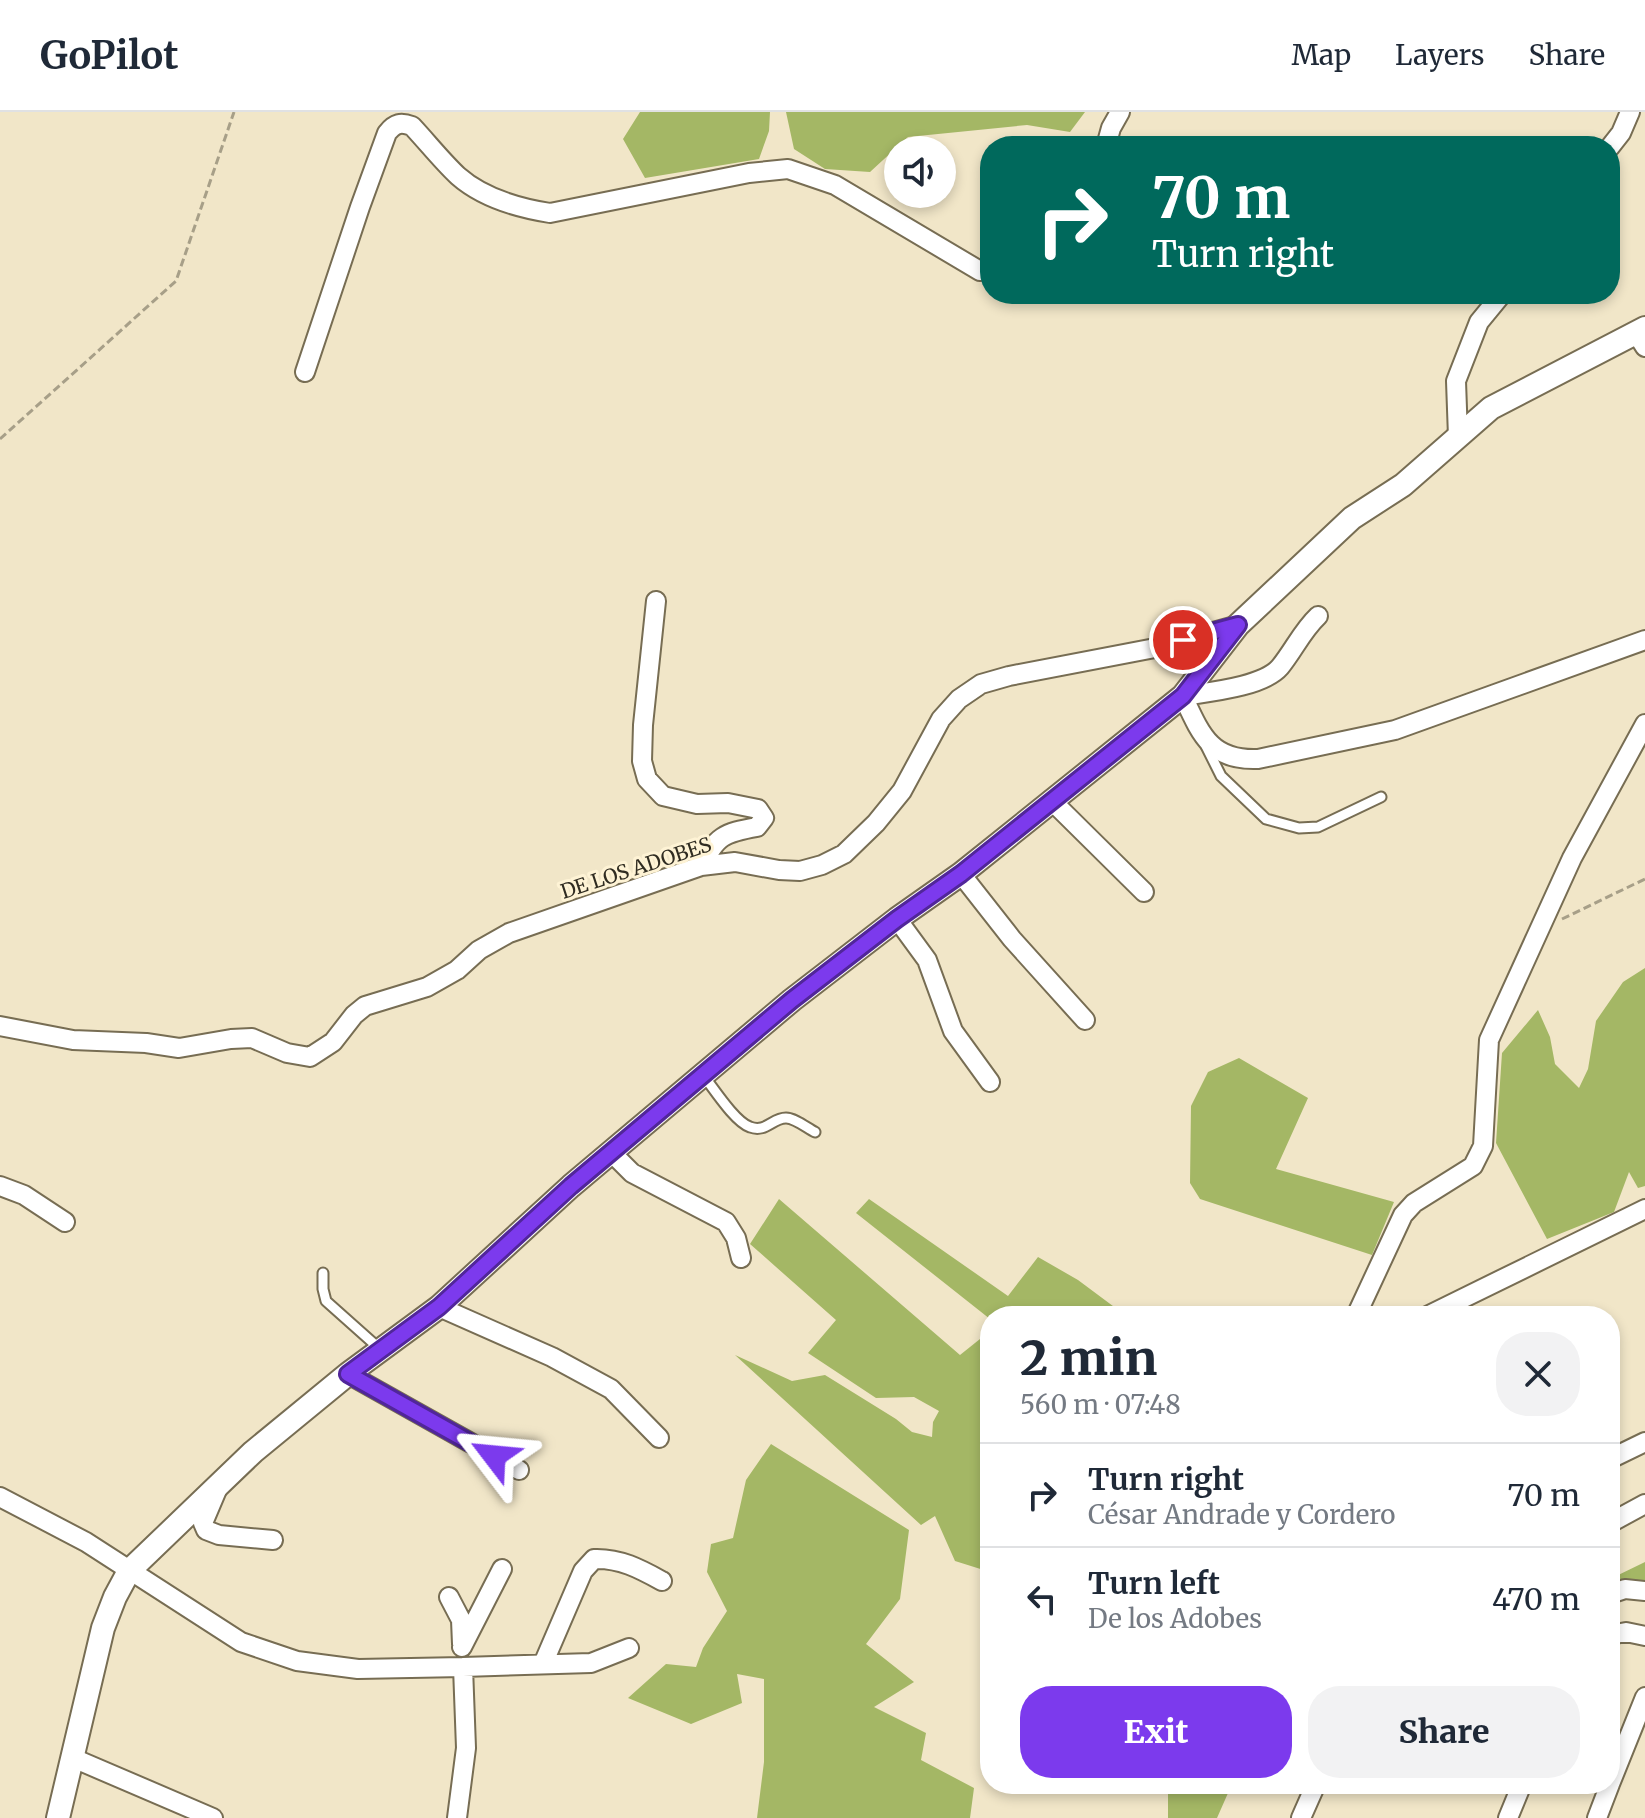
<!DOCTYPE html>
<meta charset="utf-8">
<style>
:root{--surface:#fff;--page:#f2f2f3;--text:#1f2937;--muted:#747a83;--line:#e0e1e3;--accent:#7c3aed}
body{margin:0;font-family:Merriweather,serif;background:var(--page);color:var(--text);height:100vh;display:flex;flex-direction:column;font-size:30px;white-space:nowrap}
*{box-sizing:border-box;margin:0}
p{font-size:26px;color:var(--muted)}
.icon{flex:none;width:44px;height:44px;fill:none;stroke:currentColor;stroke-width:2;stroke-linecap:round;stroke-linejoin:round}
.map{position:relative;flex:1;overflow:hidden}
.sheet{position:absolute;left:980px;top:1194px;width:640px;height:488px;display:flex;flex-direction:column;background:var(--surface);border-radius:32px;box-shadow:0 4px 12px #0003}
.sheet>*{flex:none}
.hud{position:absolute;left:980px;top:24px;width:640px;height:168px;border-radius:32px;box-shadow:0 4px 12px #0003;background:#00695c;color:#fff;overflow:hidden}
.tools{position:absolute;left:884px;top:24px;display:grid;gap:16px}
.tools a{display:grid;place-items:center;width:72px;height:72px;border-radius:50%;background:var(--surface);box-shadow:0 4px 12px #0003;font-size:40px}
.pin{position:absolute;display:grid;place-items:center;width:68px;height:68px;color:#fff;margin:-34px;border:4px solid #fff;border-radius:50%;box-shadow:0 2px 8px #0007}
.me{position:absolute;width:88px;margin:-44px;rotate:299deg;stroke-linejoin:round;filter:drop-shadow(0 0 6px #0008)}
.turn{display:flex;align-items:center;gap:28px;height:168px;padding:0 40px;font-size:36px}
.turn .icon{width:104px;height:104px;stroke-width:2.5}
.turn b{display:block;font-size:56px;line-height:68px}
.round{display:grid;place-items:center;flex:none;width:84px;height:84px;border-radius:32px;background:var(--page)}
.headline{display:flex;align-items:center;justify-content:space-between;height:136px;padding:0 40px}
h1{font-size:48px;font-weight:800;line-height:60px}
.primary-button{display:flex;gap:16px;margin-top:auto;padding:16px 40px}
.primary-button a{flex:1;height:92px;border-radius:32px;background:var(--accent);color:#fff;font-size:32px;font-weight:800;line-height:92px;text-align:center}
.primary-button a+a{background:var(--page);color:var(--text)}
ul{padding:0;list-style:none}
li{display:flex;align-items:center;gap:24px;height:104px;padding:0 40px;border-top:2px solid var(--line)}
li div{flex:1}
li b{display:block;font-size:30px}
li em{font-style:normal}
header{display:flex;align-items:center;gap:48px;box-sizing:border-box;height:112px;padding:0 40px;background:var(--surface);border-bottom:2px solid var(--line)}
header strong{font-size:38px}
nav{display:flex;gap:44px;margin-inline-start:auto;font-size:28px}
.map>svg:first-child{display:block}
</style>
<header>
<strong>GoPilot</strong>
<nav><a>Map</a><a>Layers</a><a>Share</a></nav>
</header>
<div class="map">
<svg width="1645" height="1706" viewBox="0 0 1645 1706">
<rect width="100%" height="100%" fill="#f1e6c8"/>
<path fill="#a4b765" d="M640 0H770L769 19 759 47 645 66 623 27Z
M786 0H1085L1070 20 1027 13 908 25 870 60 825 57 794 37Z
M1645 856V1074L1638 1076 1629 1060 1614 1100 1547 1127 1496 1031 1502 941 1538 898 1550 925 1555 952 1579 976 1588 957 1596 909 1623 870Z
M1239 946 1308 986 1276 1057 1394 1090 1372 1143 1200 1087 1190 1071 1191 994 1208 960Z
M779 1087 960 1243 990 1219V1460L955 1449 935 1404 921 1413 735 1243 792 1269 825 1263 896 1307 912 1320 932 1325 933 1310 939 1299 914 1285 876 1286 808 1241 836 1208 750 1132Z
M869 1087 1008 1184 1038 1145 1078 1168 1125 1203 990 1204V1207L856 1101Z
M771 1332 909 1418 900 1487 866 1532 914 1570 874 1595 926 1621 921 1648 974 1676 970 1706H757L764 1650V1567L737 1562 742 1591 691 1612 628 1586 666 1552 696 1555 703 1536 727 1499 707 1460 711 1432 733 1426 746 1368Z
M1645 1450V1483L1610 1479V1467Z
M1168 1672H1232L1217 1706H1168Z"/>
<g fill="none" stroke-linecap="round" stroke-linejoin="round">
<g stroke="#776d53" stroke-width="13">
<path id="service" d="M1206 634 1221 664 1266 707 1299 716 1318 715 1381 685
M703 963C714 977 735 1010 750 1015 766 1021 772 1006 786 1006 795 1006 807 1016 815 1020
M323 1161V1177L326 1189 381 1238"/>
</g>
<g stroke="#776d53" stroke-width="22">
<path id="minor" d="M1106 34 1111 16 1120 0
M1610 35 1621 21 1630 0
M1636 221 1645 235
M305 260 360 95 387 21C395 11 401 10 412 14 427 30 442 49 458 64 483 86 518 96 550 101L749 61 788 57 835 73 980 159 990 157
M1458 325 1456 269 1479 210 1502 182
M656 489 643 613 642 649 647 667 663 684 697 692 728 691 758 697 764 706 757 715C723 721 717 724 701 754
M1318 504C1302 519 1294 538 1280 555 1263 575 1208 580 1183 584 1201 623 1211 649 1258 647L1395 618 1645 528
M1051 688 1144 780
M961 762 1012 827 1085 908
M897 807 927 848 953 919 990 970
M0 914 73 928 146 931 179 936 231 927 252 926 287 941 310 945 333 930 354 903 365 894 427 875 457 858 479 838 509 821 701 754 735 750 779 758 800 759 822 753 844 742 876 711 902 679 941 607 959 587 981 572 1009 564 1155 536 1238 513
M611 1040 632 1061 726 1110 736 1126 741 1146
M0 1074 24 1083 65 1110
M439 1195 552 1245 611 1277 659 1326
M1356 1204 1403 1103 1414 1091 1473 1054 1483 1034 1489 928 1572 746 1645 612
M1427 1204 1645 1097
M348 1262 519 1358
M1610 1347 1645 1330
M217 1378 203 1411 206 1418 219 1423 273 1428
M0 1385 86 1430 241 1530 297 1549 358 1557 463 1555 466 1636 457 1706
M1610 1411 1645 1392
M1610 1482 1625 1477 1645 1479
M449 1485 461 1508 462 1532
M1610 1523 1626 1520 1645 1524
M462 1535 502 1457
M543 1552 583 1459 594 1447C620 1446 640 1457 662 1469
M463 1555 591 1551 629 1536
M73 1646 213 1706
M1610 1672 1645 1585
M1301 1706 1316 1672
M1508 1706 1522 1672
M1597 1706 1610 1672"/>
</g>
<g stroke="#776d53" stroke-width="26">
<path id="tertiary" d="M58 1706 103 1516 115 1485 129 1459 253 1340 348 1262 439 1195 571 1074 792 888 897 807 961 762 1183 584 1238 513 1352 406 1403 373 1491 296 1645 216"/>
</g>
<path stroke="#a79f88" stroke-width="3" stroke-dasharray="8 4" stroke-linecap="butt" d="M0 327 176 169 234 0
M1562 807 1645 767"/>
<use href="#service" stroke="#fff" stroke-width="9"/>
<use href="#minor" stroke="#fff" stroke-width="18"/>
<use href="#tertiary" stroke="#fff" stroke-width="22"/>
</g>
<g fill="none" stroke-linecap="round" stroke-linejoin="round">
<g stroke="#51269a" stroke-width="20">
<path id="route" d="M494 1344 348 1262 439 1195 571 1074 792 888 897 807 961 762 1183 584 1238 513 1183 528"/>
</g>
<use href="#route" stroke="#7c3aed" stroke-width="14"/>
</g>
<g text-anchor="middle" stroke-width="6" stroke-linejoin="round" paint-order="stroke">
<g font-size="20" fill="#302c21" stroke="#fef3d5">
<text transform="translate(636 756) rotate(-18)" y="7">DE LOS ADOBES</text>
</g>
</g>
</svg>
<div class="tools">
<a><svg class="icon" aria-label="sound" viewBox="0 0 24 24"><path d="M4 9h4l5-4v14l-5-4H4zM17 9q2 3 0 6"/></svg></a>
</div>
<div class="pin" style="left:1183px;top:528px;background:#d93025"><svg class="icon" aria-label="arrive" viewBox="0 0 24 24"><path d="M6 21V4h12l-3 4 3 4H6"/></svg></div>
<svg class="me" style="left:494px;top:1344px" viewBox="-20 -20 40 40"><path d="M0-17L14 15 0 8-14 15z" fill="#7c3aed" stroke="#fff" stroke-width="4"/></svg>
<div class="hud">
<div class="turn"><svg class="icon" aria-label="right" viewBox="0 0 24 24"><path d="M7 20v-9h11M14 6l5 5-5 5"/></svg><div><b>70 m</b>Turn right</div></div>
</div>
<section class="sheet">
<div class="headline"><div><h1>2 min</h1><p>560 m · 07:48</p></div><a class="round"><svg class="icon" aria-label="close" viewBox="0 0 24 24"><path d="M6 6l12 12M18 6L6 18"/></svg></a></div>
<ul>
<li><svg class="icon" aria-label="right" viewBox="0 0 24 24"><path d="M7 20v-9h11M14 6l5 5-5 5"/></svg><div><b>Turn right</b><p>César Andrade y Cordero</p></div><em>70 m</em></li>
<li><svg class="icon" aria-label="left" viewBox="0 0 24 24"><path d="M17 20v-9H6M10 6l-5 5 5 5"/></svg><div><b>Turn left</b><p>De los Adobes</p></div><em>470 m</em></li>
</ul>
<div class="primary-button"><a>Exit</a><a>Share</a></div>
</section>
</div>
